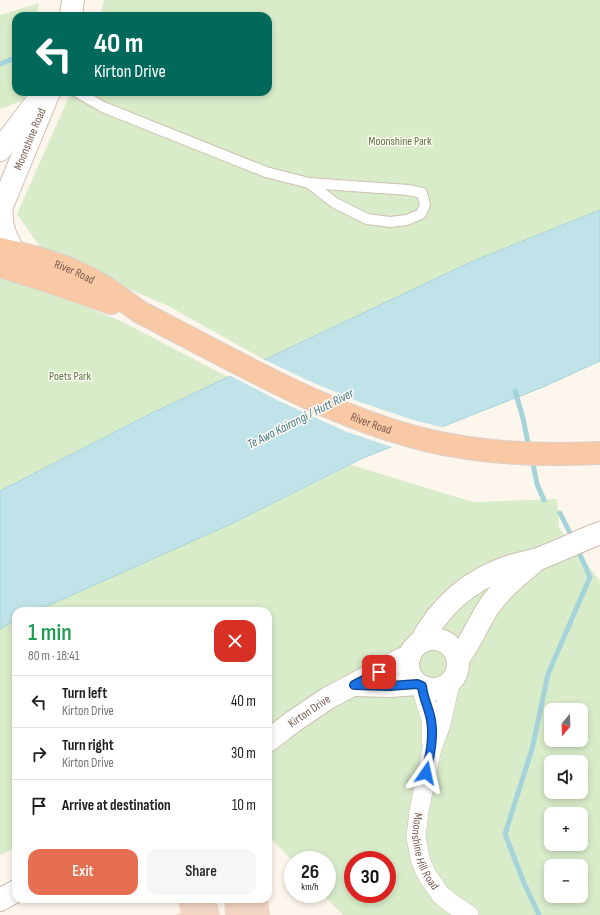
<!DOCTYPE html>
<meta charset="utf-8">
<style>
:root{--surface:#fff;--page:#f6f6f6;--text:#202124;--muted:#757577;--line:#e0e0e0;--accent:#e76f51}
body{margin:0;font-family:"Sofia Sans Condensed",sans-serif;background:var(--page);color:var(--text);height:100vh;display:flex;flex-direction:column;font-size:15px;white-space:nowrap}
*{box-sizing:border-box;margin:0}
p{font-size:13px;color:var(--muted)}
.icon{flex:none;width:22px;height:22px;fill:none;stroke:currentColor;stroke-width:2;stroke-linecap:round;stroke-linejoin:round}
.map{position:relative;flex:1;overflow:hidden}
.drawer{position:absolute;left:12px;top:607px;width:260px;height:296px;display:flex;flex-direction:column;background:var(--surface);border-radius:12px;box-shadow:0 2px 6px #0003}
.drawer>*{flex:none}
.top-card{position:absolute;left:12px;top:12px;width:260px;height:84px;border-radius:12px;box-shadow:0 2px 6px #0003;background:#00695c;color:#fff;overflow:hidden}
.needle{width:26px;rotate:199deg}
.controls{position:absolute;left:544px;top:703px;display:grid;gap:8px}
.controls a{display:grid;place-items:center;width:44px;height:44px;border-radius:8px;background:var(--surface);box-shadow:0 2px 6px #0003;font-size:20px}
.speed{position:absolute;left:284px;top:851px;display:flex;gap:8px;font-size:20px;font-weight:700;text-align:center}
.speed>*{display:grid;place-content:center;width:52px;height:52px;border-radius:50%;background:var(--surface);box-shadow:0 2px 6px #0003;line-height:1}
.speed small{font-size:10px;font-weight:400}
.speed .limit{border:6px solid #d22;background:#fff;color:#111}
.pin{position:absolute;display:grid;place-items:center;width:34px;height:34px;color:#fff;margin:-17px;border-radius:8px;box-shadow:0 2px 6px #0006}
.me{position:absolute;width:44px;margin:-22px;rotate:11deg;stroke-linejoin:round;filter:drop-shadow(0 0 3px #0008)}
.turn{display:flex;align-items:center;gap:14px;height:84px;padding:0 16px;font-size:18px}
.turn .icon{width:52px;height:52px;stroke-width:2.5}
.turn b{display:block;font-size:28px;line-height:34px}
.round{display:grid;place-items:center;flex:none;width:42px;height:42px;border-radius:12px;background:var(--page)}
.head{display:flex;align-items:center;justify-content:space-between;height:68px;padding:0 16px}
h1{font-size:24px;font-weight:600;line-height:30px;color:#1e9e55}
.button{display:flex;gap:8px;margin-top:auto;padding:8px 16px}
.button a{flex:1;height:46px;border-radius:12px;background:var(--accent);color:#fff;font-size:16px;font-weight:600;line-height:46px;text-align:center}
.button a+a{background:var(--page);color:var(--text)}
ul{padding:0;list-style:none}
li{display:flex;align-items:center;gap:12px;height:52px;padding:0 16px;border-top:1px solid var(--line)}
li div{flex:1}
li b{display:block;font-size:15px}
li em{font-style:normal}
.map>svg:first-child{display:block}
</style>
<div class="map">
<svg width="600" height="915" viewBox="0 0 600 915">
<rect width="100%" height="100%" fill="#fdf6ec"/>
<path fill="#d8ecc9" fill-rule="evenodd" d="M104 0H600V210L471 262 265 360 168 306 43 251 17 214 71 92H268V16H100Z
M39 3 37 16H16V92H25L24 100 0 109V15Z
M0 277 20 281 121 321 228 377 150 414 0 491Z
M351 465 473 502 557 499 559 528 600 581V915H343L323 894H327V860H293V862L268 835V611H36L231 524ZM551 710H581V740H551ZM551 762H581V792H551ZM551 814H581V844H551ZM353 860H387V894H353ZM551 866H581V896H551Z
M16 620V847L0 855V629Z"/>
<path fill="#bfe3e8" stroke="#a5d3da" d="M600 210V361L543 387 363 458 231 524 36 611H16V620L0 629V491L150 414 471 262Z"/>
<path fill="#fdf6ec" d="M263 359 307 380 357 401 413 420 445 428 395 448 347 432 277 400 229 375Z"/>
<g fill="none" stroke-linecap="round" stroke-linejoin="round">
<path stroke="#a5d3da" stroke-width="5" d="M0 64 15 58
M515 391 523 418 529 448
M532 459 537 484 544 500
M560 513 573 539
M539 915 524 883 505 834 532 749 548 674 590 577 577 548"/>
</g>
<path fill="#f3d5c3" d="M189 899H216L220 915H175L181 913 178 902Z
M224 899H252L253 903 268 901 270 915H225Z"/>
<g fill="none" stroke-linecap="round" stroke-linejoin="round">
<g stroke="#d1beb0" stroke-width="12">
<path id="service" d="M77 92 103 107 266 172 309 183 335 203 367 219 390 222 407 220 421 214 425 205 422 193 408 190 309 183"/>
</g>
<g stroke="#d1beb0" stroke-width="20">
<g id="minor">
<path id="s1" d="M450 683 441 724 432 748 419 811 416 837 421 862 427 875 441 895 451 903 469 915"/>
<path d="M422 687C423 699 429 709 431 721 432 727 431 734 431 740"/>
</g>
</g>
<g stroke="#d1beb0" stroke-width="24">
<g id="tertiary">
<path d="M71 16 73 0"/>
<path d="M0 150 38 100"/>
<path id="s2" d="M14 252C5 236 0 225 2 206L49 92"/>
<circle cx="433" cy="664" r="25"/>
<path d="M420 643C440 606 470 579 511 566 520 563 529 562 538 559 559 551 579 541 600 533"/>
<path d="M458 659C470 644 477 625 488 608 499 591 516 577 532 564"/>
<path d="M356 685 390 686 417 684"/>
<path id="s3" d="M268 741 294 721 328 698 402 659 410 656"/>
<path d="M0 900 16 891"/>
</g>
</g>
<g stroke="#dad1cd" stroke-width="24">
<g id="trunk">
<path id="s4" d="M0 249C35 256 73 267 103 286 116 294 128 304 140 312 147 316 154 319 161 323 246 367 332 417 426 440 484 454 541 456 600 453"/>
<path d="M0 266 48 281 111 303"/>
</g>
</g>
<use href="#service" stroke="#fff" stroke-width="10"/>
<use href="#minor" stroke="#fff" stroke-width="19"/>
<use href="#tertiary" stroke="#fff" stroke-width="22"/>
<use href="#trunk" stroke="#f9c8a4" stroke-width="22"/>
</g>
<g fill="none" stroke-linecap="round" stroke-linejoin="round">
<g stroke="#114b97" stroke-width="10">
<path id="route" d="M379 672 354 685 390 686 417 684 422 686C423 698 429 708 431 720 434 737 430 756 426 773"/>
</g>
<use href="#route" stroke="#1a73e8" stroke-width="7"/>
</g>
<g text-anchor="middle" stroke-width="3" stroke-linejoin="round" paint-order="stroke">
<g font-size="12" fill="#7a5c4d" stroke="#fffaf3">
<text dy="4" stroke="none"><textPath href="#s2" startOffset="121">Moonshine Road</textPath></text>
<text dy="4" stroke="none"><textPath href="#s4" startOffset="78">River Road</textPath></text>
<text dy="4" stroke="none"><textPath href="#s4" startOffset="412">River Road</textPath></text>
<text dy="4" stroke="none"><textPath href="#s3" startOffset="51">Kirton Drive</textPath></text>
<text dy="4" stroke="none"><textPath href="#s1" startOffset="174">Moonshine Hill Road</textPath></text>
</g>
<g font-size="12" fill="#537a41" stroke="#fffaf3">
<text x="400" y="145">Moonshine Park</text>
<text x="70" y="380">Poets Park</text>
</g>
<g font-size="13" font-style="italic" fill="#437c86" stroke="#fffaf3">
<text transform="translate(300 418) rotate(-27)" y="5">Te Awa Kairangi / Hutt River</text>
</g>
</g>
</svg>
<div class="controls">
<a><svg class="needle" viewBox="-14 -14 28 28"><path d="M0-13l5 13h-10z" fill="#e53935"/><path d="M0 13l5-13h-10z" fill="#757577"/></svg></a>
<a><svg class="icon" aria-label="sound" viewBox="0 0 24 24"><path d="M4 9h4l5-4v14l-5-4H4zM17 9q2 3 0 6"/></svg></a>
<a>+</a>
<a>−</a>
</div>
<div class="speed"><div>26<small>km/h</small></div><div class="limit">30</div></div>
<div class="pin" style="left:379px;top:672px;background:#d93025"><svg class="icon" aria-label="arrive" viewBox="0 0 24 24"><path d="M6 21V4h12l-3 4 3 4H6"/></svg></div>
<svg class="me" style="left:426px;top:773px" viewBox="-20 -20 40 40"><path d="M0-17L14 15 0 8-14 15z" fill="#1a73e8" stroke="#fff" stroke-width="4"/></svg>
<div class="top-card">
<div class="turn"><svg class="icon" aria-label="left" viewBox="0 0 24 24"><path d="M17 20v-9H6M10 6l-5 5 5 5"/></svg><div><b>40 m</b>Kirton Drive</div></div>
</div>
<section class="drawer">
<div class="head"><div><h1>1 min</h1><p>80 m · 18:41</p></div><a class="round" style="background:#d93025;color:#fff"><svg class="icon" aria-label="close" viewBox="0 0 24 24"><path d="M6 6l12 12M18 6L6 18"/></svg></a></div>
<ul>
<li><svg class="icon" aria-label="left" viewBox="0 0 24 24"><path d="M17 20v-9H6M10 6l-5 5 5 5"/></svg><div><b>Turn left</b><p>Kirton Drive</p></div><em>40 m</em></li>
<li><svg class="icon" aria-label="right" viewBox="0 0 24 24"><path d="M7 20v-9h11M14 6l5 5-5 5"/></svg><div><b>Turn right</b><p>Kirton Drive</p></div><em>30 m</em></li>
<li><svg class="icon" aria-label="arrive" viewBox="0 0 24 24"><path d="M6 21V4h12l-3 4 3 4H6"/></svg><div><b>Arrive at destination</b></div><em>10 m</em></li>
</ul>
<div class="button"><a>Exit</a><a>Share</a></div>
</section>
</div>
